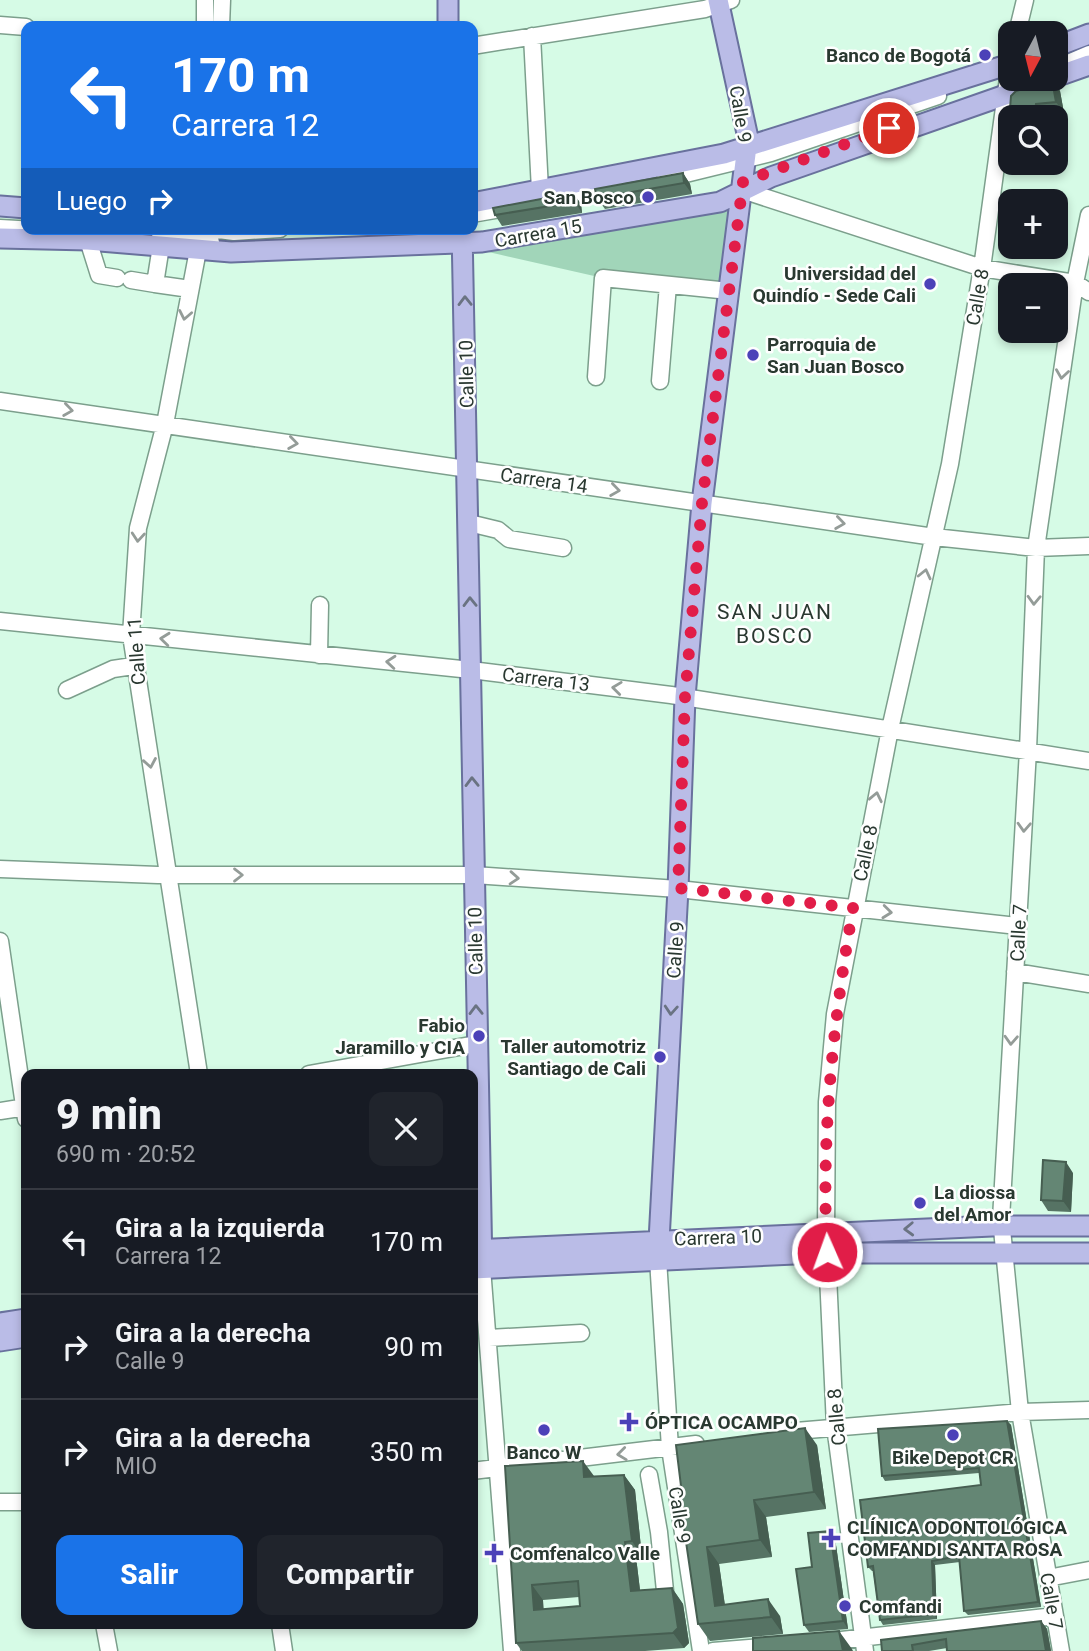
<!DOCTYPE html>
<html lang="es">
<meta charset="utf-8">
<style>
:root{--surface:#171b24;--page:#20242c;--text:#f1f3f6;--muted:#9ea1a6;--line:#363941;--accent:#1a73e8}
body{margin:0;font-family:Roboto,sans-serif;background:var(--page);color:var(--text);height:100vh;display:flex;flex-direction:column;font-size:26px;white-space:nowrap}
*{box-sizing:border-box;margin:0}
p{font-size:23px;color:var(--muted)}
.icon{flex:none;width:38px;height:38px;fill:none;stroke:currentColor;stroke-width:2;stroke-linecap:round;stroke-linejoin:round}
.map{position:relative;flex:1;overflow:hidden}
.side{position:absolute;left:21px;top:1069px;width:457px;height:560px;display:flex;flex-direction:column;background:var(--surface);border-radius:14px;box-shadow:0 4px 10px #0003}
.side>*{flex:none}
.guide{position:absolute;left:21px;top:21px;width:457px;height:214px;border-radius:14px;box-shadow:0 4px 10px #0003;background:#1a73e8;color:#fff;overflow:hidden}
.needle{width:46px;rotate:187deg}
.tools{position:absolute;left:998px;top:21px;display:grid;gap:14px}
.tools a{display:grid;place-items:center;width:70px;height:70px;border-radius:14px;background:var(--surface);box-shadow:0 4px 10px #0003;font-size:35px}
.pin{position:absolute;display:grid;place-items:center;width:60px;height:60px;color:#fff;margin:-30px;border:4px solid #fff;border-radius:50%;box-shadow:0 2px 7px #0007}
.me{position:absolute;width:77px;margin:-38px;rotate:358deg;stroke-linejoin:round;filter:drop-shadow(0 0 5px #0008)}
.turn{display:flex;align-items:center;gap:24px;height:147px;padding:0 35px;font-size:32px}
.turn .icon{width:91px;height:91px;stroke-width:2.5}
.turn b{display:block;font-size:49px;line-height:60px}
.then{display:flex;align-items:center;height:66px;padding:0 35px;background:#0003;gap:14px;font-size:26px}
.round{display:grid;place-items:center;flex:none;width:74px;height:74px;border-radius:14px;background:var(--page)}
.overview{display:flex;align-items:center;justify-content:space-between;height:119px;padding:0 35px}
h1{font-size:42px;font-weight:800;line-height:52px}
.button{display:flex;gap:14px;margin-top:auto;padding:14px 35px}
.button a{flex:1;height:80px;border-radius:14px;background:var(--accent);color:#fff;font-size:28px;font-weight:800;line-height:80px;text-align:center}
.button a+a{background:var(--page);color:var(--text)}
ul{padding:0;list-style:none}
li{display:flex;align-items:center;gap:21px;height:105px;padding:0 35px;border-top:2px solid var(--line)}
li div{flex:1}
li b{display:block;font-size:26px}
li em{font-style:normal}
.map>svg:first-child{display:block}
</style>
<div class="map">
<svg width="1089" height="1651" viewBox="0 0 1089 1651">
<rect width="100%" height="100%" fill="#d6fbe6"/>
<path fill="#a1d5b9" d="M742 190 729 291 603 278 484 251 464 253Z"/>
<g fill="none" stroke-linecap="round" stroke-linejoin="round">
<g stroke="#7c9f8c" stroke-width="19">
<path id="minor" d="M0 25 26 27
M205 26V0
M221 26 222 0
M1017 33 1025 0
M532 36 540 190
M472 46 705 9 731 0
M1061 66 1089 54
M665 179 771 153 938 96
M742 190 982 268 1075 283 1089 292
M555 199 616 189
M472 214 512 207
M0 228 36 230
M211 229 234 232 280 229
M160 237 211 242
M88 240 99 275 117 278
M161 246 155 284 190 289
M131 280 155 284
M596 377 603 278 729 291
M660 381 668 285
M0 401 934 537 1036 548 1089 546
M469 523 498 530 509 539 563 548
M0 621 471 670 671 695 1089 761
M319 655 320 605
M67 690 113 669 133 666
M0 869 158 875H474L678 889 1018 926
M0 941 26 1119
M1015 972 1089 984
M199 1074 131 635 138 528 165 424 202 229
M309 1074 476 1044
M0 1111 26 1107
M658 1259 670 1448 701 1651
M482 1268 512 1651
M489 1338 581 1333
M784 1432 1020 1412 1089 1410
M472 1471 696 1444
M649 1475 659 1532 665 1591
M0 1502H26
M1048 1578 1089 1570
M104 1624 109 1651
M280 1624 284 1651
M824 1642 1055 1616
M713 1651 774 1646
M865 1651 835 1426 826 1232 827 1102 835 1014 890 729 950 464 983 261 1010 64
M1061 1651 1020 1412 1001 1219 1028 750 1036 548 1075 283 1089 215"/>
</g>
<g stroke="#69719d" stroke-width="23">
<path id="major" d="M448 26V0
M1055 47 1089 34
M1055 77 1089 65
M472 203 724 154 1010 64
M0 206 26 208
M462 229 482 1268
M0 238 88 240 231 252 482 242 720 202 771 177 1051 79
M472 1250 992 1226H1089
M658 1259 678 889 685 697 702 503 748 138 718 0
M472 1269 817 1253H1089
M0 1323 26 1319
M0 1341 26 1337"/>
</g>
<use href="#minor" stroke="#fff" stroke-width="16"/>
<use href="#major" stroke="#babce7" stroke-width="19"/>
</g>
<path fill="#567364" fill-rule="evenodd" d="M1052 80 1060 91 1064 113 1043 115V117H1010V136L1008 134 1011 96 1016 91Z
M683 173 690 184 692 194 605 209 597 198Z
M573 193 581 204 582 213 502 226 495 215Z
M1073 1173 1071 1212 1048 1211 1041 1200Z
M1007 1421 1011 1425 1041 1607 968 1615 964 1611 960 1562 935 1565 937 1619 883 1625 880 1620 873 1571H872L868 1567 981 1485 979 1473 885 1481 882 1476Z
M817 1445 826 1509 766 1517 772 1557 719 1564 725 1605 780 1616 783 1634 710 1641 698 1624 678 1487Z
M505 1466 594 1477 624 1475 635 1490 642 1557H636L640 1590 672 1588 683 1604 689 1643 684 1648 645 1651H522L516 1643ZM579 1597 580 1606 543 1609V1600Z
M835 1538 848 1629 809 1632 804 1625 812 1567Z
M1041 1621 1047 1629 1051 1651H947V1648L929 1651H882Z"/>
<path fill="#465e51" d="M1052 80 1060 91 1064 113 1056 102Z
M1036 104 1043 115V117H1034Z
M683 173 690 184 692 194 684 183Z
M573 193 581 204 582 213 575 202Z
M1066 1162 1073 1173 1071 1212 1063 1201Z
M1007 1421 1011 1425 1041 1607 1038 1602Z
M805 1428 817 1445 826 1509 814 1492Z
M583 1461 594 1476 584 1477Z
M624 1475 635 1490 642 1557 632 1541Z
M754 1500 766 1517 772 1557 760 1540Z
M472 1515 474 1517 476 1538 472 1533Z
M830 1531 835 1538 848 1629 843 1621Z
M625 1542 636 1557 642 1607 631 1591Z
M707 1547 719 1564 727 1621 715 1606Z
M932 1561 935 1565 937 1619 934 1614Z
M532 1585 543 1600 545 1625 534 1610Z
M672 1588 683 1604 689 1643 684 1648 673 1633Z
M768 1599 780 1616 783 1634 771 1617Z
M1041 1621 1047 1629 1051 1651H1046Z
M839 1631 852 1649 853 1651H843Z"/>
<path fill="#648674" stroke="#465e51" stroke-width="2" fill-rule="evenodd" d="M1052 80 1056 102 1036 104 1034 117H1010V134H1008L1011 96 1016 91Z
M683 173 684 183 597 198 595 189Z
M573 193 575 202 495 215 493 208Z
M1043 1160 1066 1162 1063 1201 1041 1200Z
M1007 1421 1038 1602 964 1611 959 1556 932 1561 934 1614 880 1620 873 1566 868 1567 860 1500 981 1485 979 1468 882 1476 878 1429Z
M805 1428 814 1492 754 1500 760 1540 707 1547 715 1606 768 1599 771 1617 698 1624 678 1487 681 1486 676 1445Z
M583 1461 584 1477 624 1475 632 1541 625 1542 631 1591 672 1588 678 1628 673 1633 516 1643 505 1466ZM578 1581 580 1606 534 1610 532 1585Z
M830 1531 843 1621 804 1625 796 1569 812 1567 808 1533Z
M1041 1621 1046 1651H947L946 1639 912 1645 913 1651H882L881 1640Z
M839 1631 843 1651H753V1638Z"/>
<defs><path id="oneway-chevron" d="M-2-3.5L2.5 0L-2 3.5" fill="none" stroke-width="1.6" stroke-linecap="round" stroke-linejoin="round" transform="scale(1.75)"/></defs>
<g stroke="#6a7382">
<use href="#oneway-chevron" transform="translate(465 301) rotate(-91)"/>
<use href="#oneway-chevron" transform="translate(470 602) rotate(-91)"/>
<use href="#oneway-chevron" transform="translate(472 782) rotate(-91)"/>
<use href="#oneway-chevron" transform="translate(476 1010) rotate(-91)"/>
<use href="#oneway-chevron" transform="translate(671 1010) rotate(94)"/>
<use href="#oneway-chevron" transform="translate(909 1229) rotate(178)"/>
</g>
<g stroke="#949c98">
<use href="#oneway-chevron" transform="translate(185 315) rotate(101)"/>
<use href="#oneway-chevron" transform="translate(1062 374) rotate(98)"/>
<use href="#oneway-chevron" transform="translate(68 410) rotate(8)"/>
<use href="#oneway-chevron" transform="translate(293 443) rotate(8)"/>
<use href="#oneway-chevron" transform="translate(615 490) rotate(8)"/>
<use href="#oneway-chevron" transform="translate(840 523) rotate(8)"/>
<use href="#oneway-chevron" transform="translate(138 537) rotate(95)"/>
<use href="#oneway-chevron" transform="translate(925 574) rotate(-77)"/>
<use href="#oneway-chevron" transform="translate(1034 600) rotate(92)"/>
<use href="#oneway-chevron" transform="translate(165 639) rotate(-174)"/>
<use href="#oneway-chevron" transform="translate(391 662) rotate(-175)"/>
<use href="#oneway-chevron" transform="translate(617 688) rotate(-173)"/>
<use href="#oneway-chevron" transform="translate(150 763) rotate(80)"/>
<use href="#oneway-chevron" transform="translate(876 797) rotate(-78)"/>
<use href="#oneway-chevron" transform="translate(1024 827) rotate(93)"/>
<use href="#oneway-chevron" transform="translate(238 875)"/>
<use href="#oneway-chevron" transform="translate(514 878) rotate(4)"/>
<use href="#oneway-chevron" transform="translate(887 912) rotate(6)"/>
<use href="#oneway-chevron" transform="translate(1011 1040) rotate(93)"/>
<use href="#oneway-chevron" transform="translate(622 1454) rotate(173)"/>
</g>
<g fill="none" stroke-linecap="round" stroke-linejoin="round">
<path stroke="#e11d48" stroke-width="12" stroke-dasharray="0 21.6" d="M827 1252C821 1136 833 1023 853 908L678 888 685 697 702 503 743 182 889 128"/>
</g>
<g fill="#4c41b8" stroke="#fefefe" stroke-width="2.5">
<circle cx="985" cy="55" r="7"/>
<circle cx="648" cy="197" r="7"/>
<circle cx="930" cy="284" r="7"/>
<circle cx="753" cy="355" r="7"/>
<circle cx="479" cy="1036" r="7"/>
<circle cx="660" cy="1057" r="7"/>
<circle cx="920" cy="1203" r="7"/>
<path d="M625.5 1411.5h7v7h7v7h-7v7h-7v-7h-7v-7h7z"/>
<circle cx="544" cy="1430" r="7"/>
<circle cx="953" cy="1435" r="7"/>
<path d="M827.5 1527.5h7v7h7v7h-7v7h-7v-7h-7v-7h7z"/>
<path d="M490.5 1542.5h7v7h7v7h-7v7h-7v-7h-7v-7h7z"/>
<circle cx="845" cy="1606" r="7"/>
</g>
<g text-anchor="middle" stroke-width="5" stroke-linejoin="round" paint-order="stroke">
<g font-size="19" font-weight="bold" fill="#293830" stroke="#fefefe" text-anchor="start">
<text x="971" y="62" text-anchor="end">Banco de Bogotá</text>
<text x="634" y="204" text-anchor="end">San Bosco</text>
<text x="916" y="280" text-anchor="end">Universidad del<tspan x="916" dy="22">Quindío - Sede Cali</tspan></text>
<text x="767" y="351">Parroquia de<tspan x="767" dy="22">San Juan Bosco</tspan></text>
<text x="465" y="1032" text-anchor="end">Fabio<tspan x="465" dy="22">Jaramillo y CIA</tspan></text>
<text x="646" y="1053" text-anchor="end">Taller automotriz<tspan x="646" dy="22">Santiago de Cali</tspan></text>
<text x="934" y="1199">La diossa<tspan x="934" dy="22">del Amor</tspan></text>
<text x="645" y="1429">ÓPTICA OCAMPO</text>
<text x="544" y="1459" text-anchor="middle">Banco W</text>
<text x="953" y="1464" text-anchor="middle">Bike Depot CR</text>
<text x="847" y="1534">CLÍNICA ODONTOLÓGICA<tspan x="847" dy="22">COMFANDI SANTA ROSA</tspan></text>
<text x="510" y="1560">Comfenalco Valle</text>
<text x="859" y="1613">Comfandi</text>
</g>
<g font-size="19" fill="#293830" stroke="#fefefe">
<text transform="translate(741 114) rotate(81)" y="7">Calle 9</text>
<text transform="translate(538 233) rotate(-10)" y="7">Carrera 15</text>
<text transform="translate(977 297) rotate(-80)" y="7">Calle 8</text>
<text transform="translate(466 374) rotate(-91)" y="7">Calle 10</text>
<text transform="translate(544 480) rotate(8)" y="7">Carrera 14</text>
<text transform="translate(136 651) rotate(-94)" y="7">Calle 11</text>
<text transform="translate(546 679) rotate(7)" y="7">Carrera 13</text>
<text transform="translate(865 853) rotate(-78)" y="7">Calle 8</text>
<text transform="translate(1018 933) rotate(-87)" y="7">Calle 7</text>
<text transform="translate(475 941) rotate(-91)" y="7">Calle 10</text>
<text transform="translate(675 950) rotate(-86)" y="7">Calle 9</text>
<text transform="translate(718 1237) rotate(-2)" y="7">Carrera 10</text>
<text transform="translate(836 1417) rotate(-95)" y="7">Calle 8</text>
<text transform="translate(680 1515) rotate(81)" y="7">Calle 9</text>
<text transform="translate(1052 1601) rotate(80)" y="7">Calle 7</text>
</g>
<g font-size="21" letter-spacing="2" fill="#293830" stroke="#fefefe">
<text x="775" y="619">SAN JUAN<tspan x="775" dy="24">BOSCO</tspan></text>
</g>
</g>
</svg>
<div class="tools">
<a><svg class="needle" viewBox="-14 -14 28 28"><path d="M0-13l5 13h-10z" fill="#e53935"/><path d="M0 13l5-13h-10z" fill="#9ea1a6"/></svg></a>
<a><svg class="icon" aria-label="search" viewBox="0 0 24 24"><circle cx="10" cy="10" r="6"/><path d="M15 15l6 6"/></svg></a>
<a>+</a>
<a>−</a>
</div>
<div class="pin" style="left:889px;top:128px;background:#d93025"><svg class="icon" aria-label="arrive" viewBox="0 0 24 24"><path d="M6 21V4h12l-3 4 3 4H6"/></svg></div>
<svg class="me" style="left:827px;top:1252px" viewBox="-20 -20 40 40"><circle r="17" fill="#e11d48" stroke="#fff" stroke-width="3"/><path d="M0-11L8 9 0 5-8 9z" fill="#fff"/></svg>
<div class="guide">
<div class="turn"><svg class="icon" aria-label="left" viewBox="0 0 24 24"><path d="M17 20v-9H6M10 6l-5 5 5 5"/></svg><div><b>170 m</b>Carrera 12</div></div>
<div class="then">Luego<svg class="icon" aria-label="right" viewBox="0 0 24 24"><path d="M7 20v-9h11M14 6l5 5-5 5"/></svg></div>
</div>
<section class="side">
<div class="overview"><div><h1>9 min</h1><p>690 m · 20:52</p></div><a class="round"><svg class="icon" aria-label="close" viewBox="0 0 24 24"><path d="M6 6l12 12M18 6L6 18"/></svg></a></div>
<ul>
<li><svg class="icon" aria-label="left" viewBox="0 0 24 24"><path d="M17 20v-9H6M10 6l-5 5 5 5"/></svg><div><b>Gira a la izquierda</b><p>Carrera 12</p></div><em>170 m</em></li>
<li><svg class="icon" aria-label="right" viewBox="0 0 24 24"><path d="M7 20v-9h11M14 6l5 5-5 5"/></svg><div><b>Gira a la derecha</b><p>Calle 9</p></div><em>90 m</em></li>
<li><svg class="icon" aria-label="right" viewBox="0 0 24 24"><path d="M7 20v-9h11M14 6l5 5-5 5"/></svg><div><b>Gira a la derecha</b><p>MIO</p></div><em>350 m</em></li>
</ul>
<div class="button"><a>Salir</a><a>Compartir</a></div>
</section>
</div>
